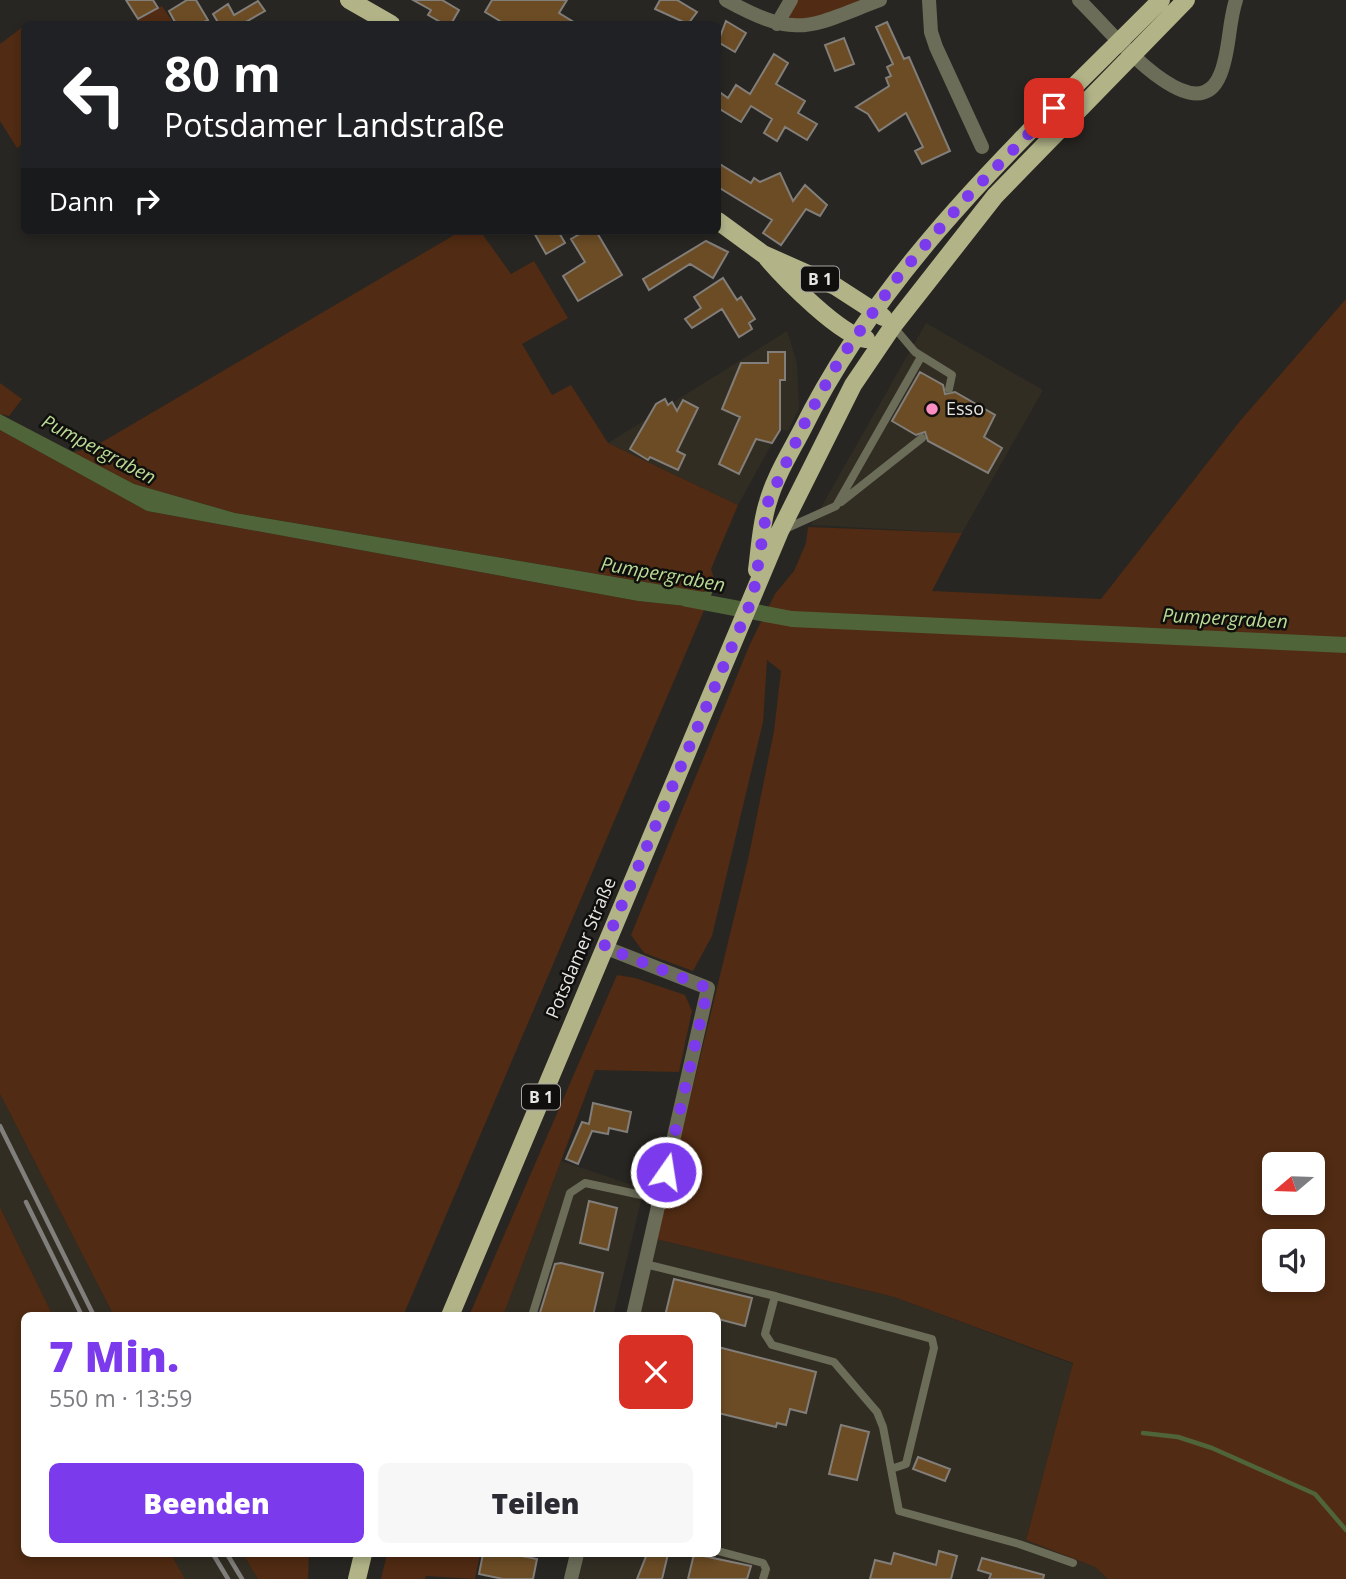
<!DOCTYPE html>
<html lang="de">
<meta charset="utf-8">
<style>
:root{--surface:#fff;--page:#f7f7f7;--text:#2b2b33;--muted:#7c7c81;--accent:#7c3aed}
body{margin:0;font-family:"Open Sans",sans-serif;background:var(--page);color:var(--text);height:100vh;display:flex;flex-direction:column;font-size:26px;white-space:nowrap}
*{box-sizing:border-box;margin:0}
p{font-size:23px;color:var(--muted)}
.icon{flex:none;width:38px;height:38px;fill:none;stroke:currentColor;stroke-width:2;stroke-linecap:round;stroke-linejoin:round}
.map{position:relative;flex:1;overflow:hidden}
.sheet{position:absolute;left:21px;top:1312px;width:700px;height:245px;display:flex;flex-direction:column;background:var(--surface);border-radius:10px;box-shadow:0 4px 10px #0003}
.sheet>*{flex:none}
.guide{position:absolute;left:21px;top:21px;width:700px;height:214px;border-radius:10px;box-shadow:0 4px 10px #0003;background:#202124;color:#fff;overflow:hidden}
.needle{width:46px;rotate:251deg}
.fabs{position:absolute;left:1262px;top:1152px;display:grid;gap:14px}
.fabs a{display:grid;place-items:center;width:63px;height:63px;border-radius:10px;background:var(--surface);box-shadow:0 4px 10px #0003;font-size:35px}
.pin{position:absolute;display:grid;place-items:center;width:60px;height:60px;color:#fff;margin:-30px;border-radius:14px;box-shadow:0 4px 10px #0006}
.me{position:absolute;width:77px;margin:-38px;rotate:13deg;stroke-linejoin:round;filter:drop-shadow(0 0 5px #0008)}
.turn{display:flex;align-items:center;gap:24px;height:147px;padding:0 28px;font-size:32px}
.turn .icon{width:91px;height:91px;stroke-width:2.5}
.turn b{display:block;font-size:49px;line-height:60px}
.then{display:flex;align-items:center;height:66px;padding:0 28px;background:#0003;gap:14px;font-size:26px}
.round{display:grid;place-items:center;flex:none;width:74px;height:74px;border-radius:10px;background:var(--page)}
.summary{display:flex;align-items:center;justify-content:space-between;height:119px;padding:0 28px}
h1{font-size:42px;font-weight:800;line-height:52px;color:var(--accent)}
.cta{display:flex;gap:14px;margin-top:auto;padding:14px 28px}
.cta a{flex:1;height:80px;border-radius:10px;background:var(--accent);color:#fff;font-size:28px;font-weight:800;line-height:80px;text-align:center}
.cta a+a{background:var(--page);color:var(--text)}
.map>svg:first-child{display:block}
</style>
<div class="map">
<svg width="1346" height="1579" viewBox="0 0 1346 1579">
<rect width="100%" height="100%" fill="#282622"/>
<path fill="#312d23" d="M926 323 1043 390 962 533 811 525Z
M787 331 797 363 799 409 788 431 780 429 738 505 608 443Z
M0 1094 114 1316H53L0 1207Z
M561 1161 644 1189 613 1316H503Z
M656 1239 894 1297 1073 1364 1026 1540 1095 1567 1108 1579H579L584 1554H718V1316H639Z
M171 1554H243L258 1579H185Z"/>
<path fill="#512b13" fill-rule="evenodd" d="M795 0H866L815 19 791 21 789 13Z
M162 6 174 24H132Z
M24 26V143L17 148 0 121V44Z
M461 231H480L511 274 534 261 568 318 522 344 552 395 571 385 608 443 738 505 711 569 716 585 704 592 235 513 134 484 69 453 92 448Z
M1346 299V1579H1108L1095 1567 1026 1540 1073 1363 894 1297 656 1239 748 860 774 731 781 671 767 660 763 722 712 936 693 971 644 953 631 935 750 644 775 594 794 571 806 543 808 527 962 533 932 591 1101 599 1240 421ZM1274 1164H1312V1202H1274ZM1274 1241H1312V1279H1274Z
M0 383 22 399 9 416 0 414Z
M0 430 147 511 638 601 705 608 403 1316H114L0 1094Z
M617 975 635 978 685 995 692 1011 679 1072 595 1070 503 1316H469Z
M0 1207 53 1316H24V1554H171L185 1579H0Z
M243 1554H309L308 1579H258Z
M387 1554H480L475 1579 426 1576 425 1579H381Z"/>
<path fill="#506439" d="M0 414 134 484 235 513 704 592 716 585 705 608 638 601 147 511 0 430Z"/>
<g fill="none" stroke-linecap="round" stroke-linejoin="round">
<path stroke="#506439" stroke-width="4.5" d="M1143 1433 1178 1437 1212 1448 1315 1494 1346 1530"/>
<path stroke="#506439" stroke-width="16" d="M687 599 792 619 1346 645"/>
</g>
<path fill="#6b4c25" stroke="#827e7a" stroke-width="2" d="M126 0H153L158 8 138 19Z
M187 0H196L208 20 200 24H176L169 11Z
M413 0H442L459 10 451 24H444L428 15 431 10Z
M492 0H567L559 13 577 24H505L485 12Z
M660 0H677L697 12 688 24 655 9Z
M258 1 265 11 242 24H219L213 14 228 4 234 15Z
M726 21 746 33 735 52 718 42Z
M887 22 904 59 909 57 950 151 922 164 915 151 923 147 906 113 879 131 868 114 856 107 889 86 886 78 891 76 887 67 893 64 876 27Z
M844 38 854 64 835 71 825 45Z
M774 54 788 63 776 84 805 101 798 113 817 124 807 140 785 127 777 141 764 133 772 119 751 106 741 122 718 108V91L728 98 736 85 750 94Z
M718 163 751 183 754 178 760 182 780 173 793 201 805 185 827 205 820 216 806 209 781 245 763 233 772 220 718 187Z
M533 231H558L565 243 546 254Z
M585 231H596L622 275 578 301 563 276 585 262 571 239Z
M706 241 728 252 713 278 690 264 649 290 643 279Z
M723 278 737 300 741 297 755 319 749 323 752 329 739 337 722 309 692 328 685 319 701 308 694 297Z
M768 352H785V380H780V430L772 443 756 439 739 474 719 464 740 417 722 409 741 363H768Z
M920 372 943 385 945 394 955 392 995 415 984 437 1002 448 988 473 928 441 925 432 916 435 892 421Z
M665 399 668 405 672 402 677 411 683 400 698 408 677 451 685 455 678 470 650 457 648 460 630 449 656 404Z
M593 1103 631 1112 627 1132 609 1128 608 1134 592 1131 578 1164 566 1159 582 1122 589 1124Z
M589 1201 617 1208 608 1250 580 1243Z
M561 1263 603 1273 593 1316H539L555 1264Z
M674 1279 752 1298 745 1326 718 1319V1316H665Z
M718 1347 816 1372 806 1413 790 1409 786 1425 777 1423 776 1427 718 1413Z
M841 1425 869 1432 857 1480 829 1474Z
M918 1457 950 1469 945 1481 913 1469Z
M939 1551 957 1556 951 1579H870L875 1560 891 1564 894 1553 936 1565Z
M483 1554H511L537 1559 533 1579H503L479 1574Z
M647 1554H668L662 1579H637Z
M694 1554 751 1566 747 1579H688Z
M982 1558 1044 1575 1043 1579H989L991 1574 978 1570Z"/>
<g fill="none" stroke-linecap="round" stroke-linejoin="round">
<path stroke="#6c6d58" stroke-width="8" d="M893 326 915 352 952 375 949 389
M841 502 922 438
M785 529 836 506 921 357
M645 1264 775 1296 765 1334 772 1345 834 1362 877 1412 883 1427 899 1511 1019 1544 1073 1563
M775 1296 932 1339 934 1348 906 1464 891 1469
M532 1316 570 1193 585 1183 660 1199
M718 1551 763 1563 766 1569 763 1579"/>
<path stroke="#6c6d58" stroke-width="14" d="M726 0C799 40 808 27 880 0
M929 0 931 32 936 47 982 147
M1079 0C1102 21 1194 138 1220 75 1230 52 1228 24 1236 0
M777 24 791 0
M604 947 708 988 633 1316
M571 1579 577 1554"/>
<path stroke="#b2b488" stroke-width="18" d="M349 0 391 24
M718 221 763 254 835 286 883 317
M767 258C785 279 841 336 866 339
M757 570C760 548 761 523 768 502 775 477 790 453 802 430 886 260 1029 133 1161 0
M450 1316 780 531 853 385 893 326 995 196 1186 0
M357 1579 363 1554"/>
<path stroke="#807f7b" stroke-width="4.5" d="M0 1126 94 1316
M26 1202 82 1316
M213 1554 228 1579
M227 1554 242 1579"/>
</g>
<g fill="none" stroke-linecap="round" stroke-linejoin="round">
<path stroke="#7c3aed" stroke-width="12" stroke-dasharray="0 21.6" d="M666 1172 708 988 604 947 753 597 768 502 807 418 840 359 900 274 967 197 1054 108"/>
</g>
<circle fill="#fc8fc1" stroke="#100f0d" stroke-width="2.5" cx="932" cy="409" r="7"/>
<g text-anchor="middle" stroke-width="5" stroke-linejoin="round" paint-order="stroke">
<g fill="#100f0d" stroke="#a6a6a3" stroke-width="2">
<rect x="801" y="266.5" width="38" height="25" rx="5"/>
<rect x="522" y="1084.5" width="38" height="25" rx="5"/>
</g>
<g font-size="16" font-weight="bold" fill="#e7e6e3">
<text x="820" y="285">B 1</text>
<text x="541" y="1103">B 1</text>
</g>
<g font-size="18" fill="#e7e6e3" stroke="#100f0d" text-anchor="start">
<text x="946" y="415">Esso</text>
</g>
<g font-size="18" fill="#e7e6e3" stroke="#100f0d">
<text transform="translate(581 948) rotate(-67)" y="6">Potsdamer Straße</text>
</g>
<g font-size="19" font-style="italic" fill="#badb95" stroke="#100f0d">
<text transform="translate(99 449) rotate(28)" y="7">Pumpergraben</text>
<text transform="translate(663 574) rotate(10)" y="7">Pumpergraben</text>
<text transform="translate(1225 618) rotate(3)" y="7">Pumpergraben</text>
</g>
</g>
</svg>
<div class="fabs">
<a><svg class="needle" viewBox="-14 -14 28 28"><path d="M0-13l5 13h-10z" fill="#e53935"/><path d="M0 13l5-13h-10z" fill="#7c7c81"/></svg></a>
<a><svg class="icon" aria-label="sound" viewBox="0 0 24 24"><path d="M4 9h4l5-4v14l-5-4H4zM17 9q2 3 0 6"/></svg></a>
</div>
<div class="pin" style="left:1054px;top:108px;background:#d93025"><svg class="icon" aria-label="arrive" viewBox="0 0 24 24"><path d="M6 21V4h12l-3 4 3 4H6"/></svg></div>
<svg class="me" style="left:666px;top:1172px" viewBox="-20 -20 40 40"><circle r="17" fill="#7c3aed" stroke="#fff" stroke-width="3"/><path d="M0-11L8 9 0 5-8 9z" fill="#fff"/></svg>
<div class="guide">
<div class="turn"><svg class="icon" aria-label="left" viewBox="0 0 24 24"><path d="M17 20v-9H6M10 6l-5 5 5 5"/></svg><div><b>80 m</b>Potsdamer Landstraße</div></div>
<div class="then">Dann<svg class="icon" aria-label="right" viewBox="0 0 24 24"><path d="M7 20v-9h11M14 6l5 5-5 5"/></svg></div>
</div>
<section class="sheet">
<div class="summary"><div><h1>7 Min.</h1><p>550 m · 13:59</p></div><a class="round" style="background:#d93025;color:#fff"><svg class="icon" aria-label="close" viewBox="0 0 24 24"><path d="M6 6l12 12M18 6L6 18"/></svg></a></div>
<div class="cta"><a>Beenden</a><a>Teilen</a></div>
</section>
</div>
